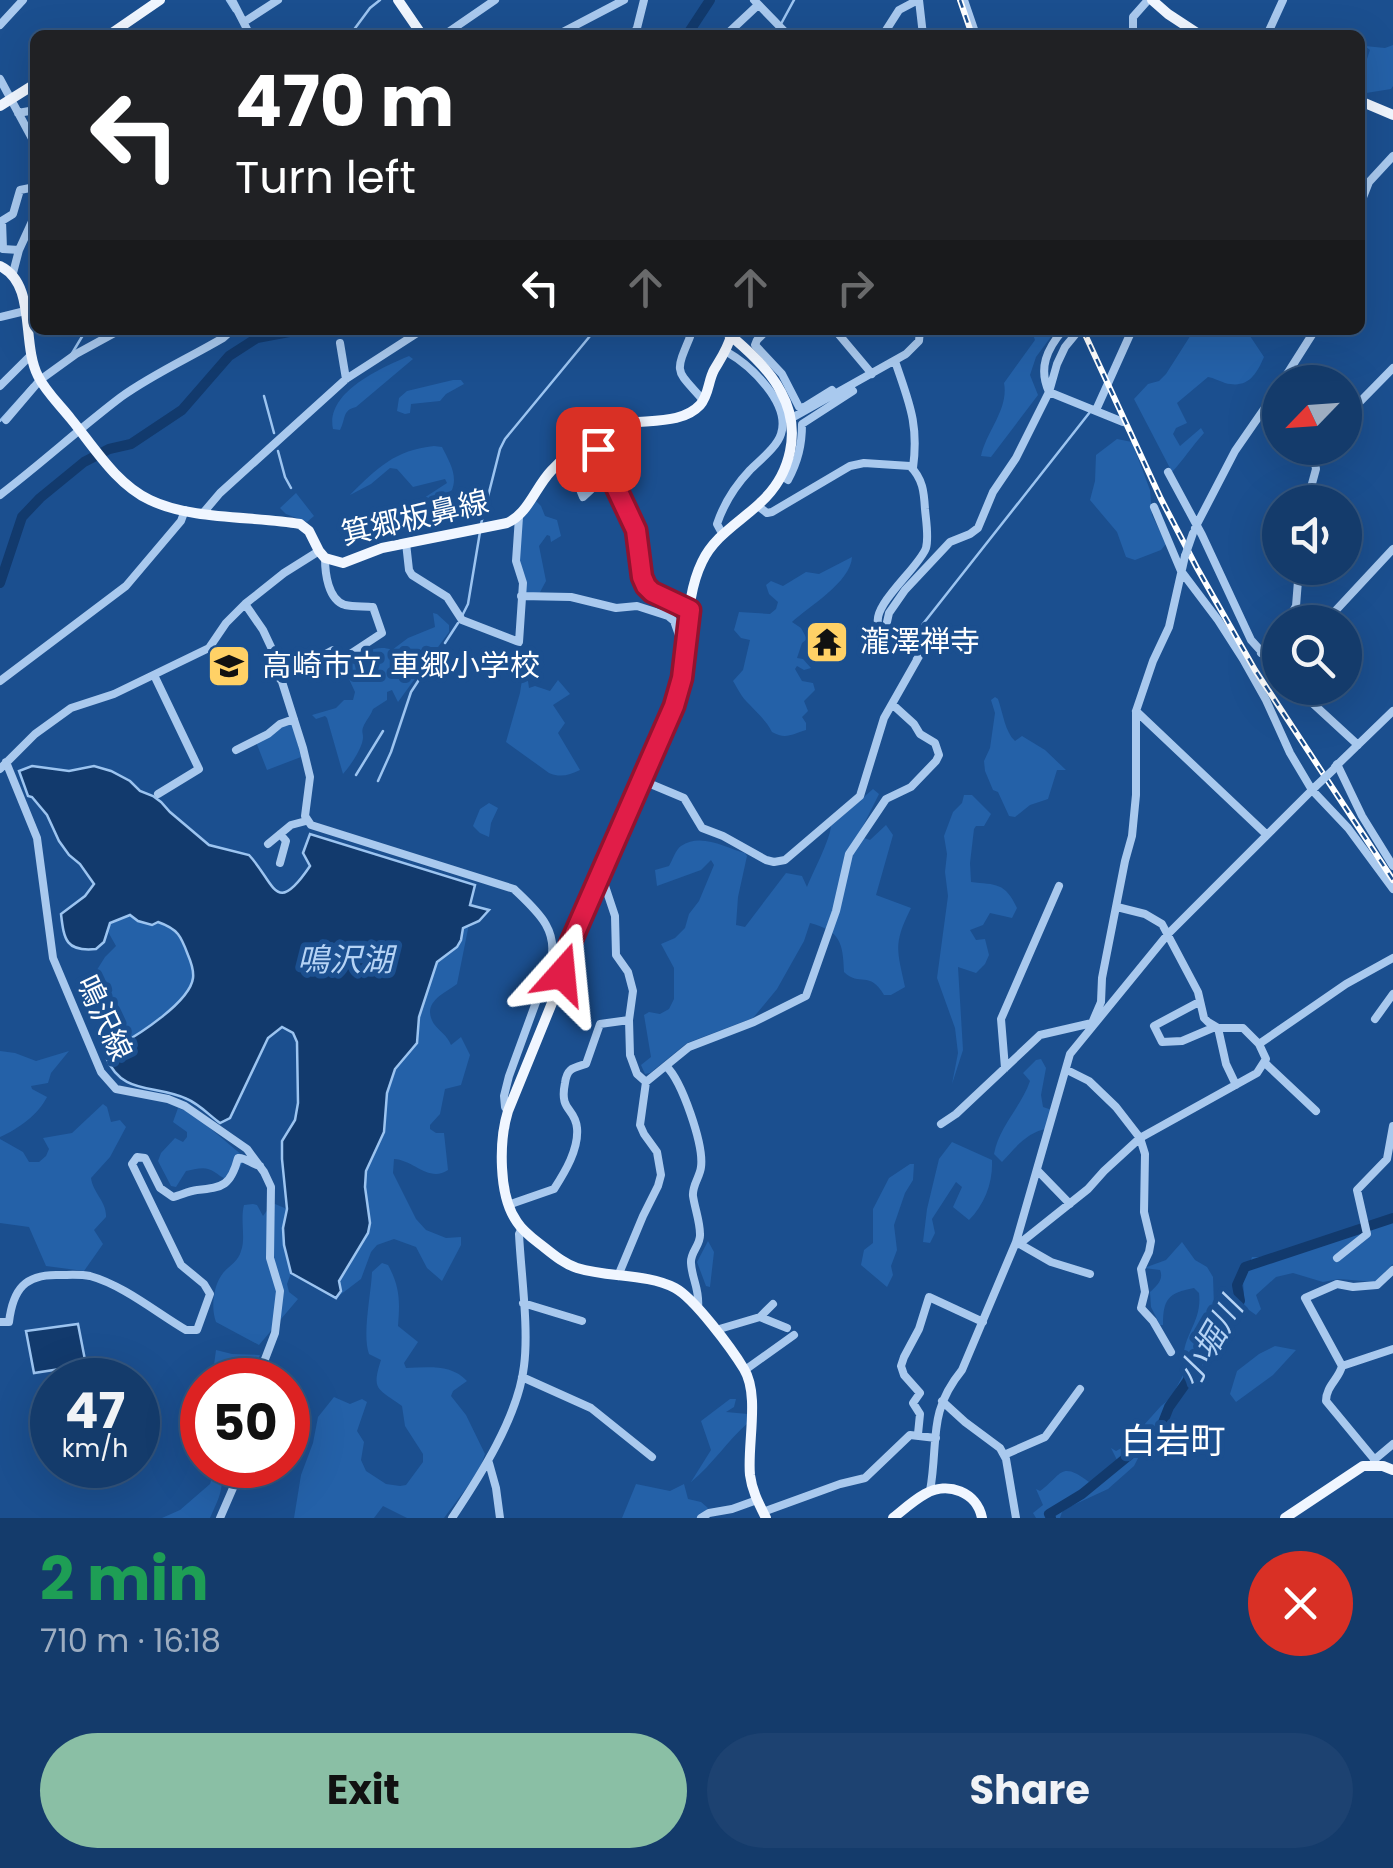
<!DOCTYPE html>
<meta charset="utf-8">
<style>
:root{--surface:#143b6b;--page:#1d4271;--text:#f1f3f6;--muted:#9dadc1;--line:#33557e;--accent:#8abfa5}
body{margin:0;font-family:Poppins,"Noto Sans JP",sans-serif;background:var(--page);color:var(--text);height:100vh;display:flex;flex-direction:column;font-size:38px;white-space:nowrap}
*{box-sizing:border-box;margin:0}
p{font-size:32px;color:var(--muted)}
.icon{flex:none;width:55px;height:55px;fill:none;stroke:currentColor;stroke-width:2;stroke-linecap:round;stroke-linejoin:round}
.map{position:relative;height:1518px;overflow:hidden}
.side{display:flex;flex-direction:column;background:var(--surface);flex:1}
.side>*{flex:none}
.hud{position:absolute;left:30px;top:30px;width:1335px;height:305px;border-radius:15px;box-shadow:0 10px 40px #0002,0 0 0 2px var(--line);background:#202124;color:#fff;overflow:hidden}
.needle{width:65px;rotate:245deg}
.controls{position:absolute;left:1262px;top:365px;display:grid;gap:20px}
.controls a{display:grid;place-items:center;width:100px;height:100px;border-radius:50%;background:var(--surface);box-shadow:0 10px 40px #0002,0 0 0 2px var(--line);font-size:50px}
.speed{position:absolute;left:30px;top:1358px;display:flex;gap:20px;font-size:50px;font-weight:700;text-align:center}
.speed>*{display:grid;place-content:center;width:130px;height:130px;border-radius:50%;background:var(--surface);box-shadow:0 10px 40px #0002,0 0 0 2px var(--line);line-height:1}
.speed small{font-size:25px;font-weight:400}
.speed .limit{border:15px solid #d22;background:#fff;color:#111}
.pin{position:absolute;display:grid;place-items:center;width:85px;height:85px;color:#fff;margin:-42px;border-radius:20px;box-shadow:0 5px 15px #0006}
.me{position:absolute;width:110px;margin:-55px;rotate:18deg;stroke-linejoin:round;filter:drop-shadow(0 0 8px #0008)}
.turn{display:flex;align-items:center;gap:35px;height:210px;padding:0 40px;font-size:45px}
.turn .icon{width:130px;height:130px;stroke-width:2.5}
.turn b{display:block;font-size:70px;line-height:85px}
.lanes{display:flex;align-items:center;height:95px;padding:0 40px;background:#0003;justify-content:center;gap:50px;direction:ltr}
.lanes .off{opacity:.35}
.round{display:grid;place-items:center;flex:none;width:105px;height:105px;border-radius:52px;background:var(--page)}
.head{display:flex;align-items:center;justify-content:space-between;height:170px;padding:0 40px}
h1{font-size:60px;font-weight:700;line-height:75px;color:#1e9e55}
.primary-button{display:flex;gap:20px;margin-top:auto;padding:20px 40px}
.primary-button a{flex:1;height:115px;border-radius:60px;background:var(--accent);color:#111;font-size:40px;font-weight:700;line-height:115px;text-align:center}
.primary-button a+a{background:var(--page);color:var(--text)}
.map>svg:first-child{display:block}
</style>
<div class="map">
<svg width="1393" height="1518" viewBox="0 0 1393 1518">
<rect width="100%" height="100%" fill="#1b4f8f"/>
<path fill="#2461a8" d="M1393 45V86L1391 89 1360 94V66L1367 59 1370 50 1365 46 1385 48Z
M1031 330H1056L1036 357 1030 375 1038 395 991 457 981 456C986 432 1009 409 1004 383L1035 340Z
M1194 330H1249L1248 333 1264 357C1256 375 1248 389 1225 383 1219 381 1214 378 1208 377L1177 403 1187 423 1176 428 1173 434 1180 446 1201 428 1204 433C1192 446 1184 459 1172 472L1134 399 1148 384 1159 381 1166 374Z
M409 356 413 359 356 407C342 410 346 419 340 430L333 429C325 392 383 367 409 356Z
M453 380H461L464 384 446 394 440 401 411 404 410 413 405 414 397 411 399 398 407 391Z
M1117 439 1132 442 1150 490 1152 515 1166 544 1161 550 1135 560 1126 557 1117 532 1090 500 1095 481 1096 455Z
M434 446 442 447C449 461 458 475 452 490L403 527 401 520 407 509 447 483 445 479 413 487 397 469 390 468 371 484 350 495C377 468 395 450 434 446Z
M296 493 314 516 307 522 286 514 280 508Z
M534 499 541 506 545 516 557 520 561 536 551 542 550 536 547 535 539 546 546 581 538 596 523 595 519 560 521 517Z
M852 557C851 582 808 607 792 622L801 628 807 639 802 643 797 658 803 659 811 668 804 670 797 666 795 669 802 681 813 683 815 690 804 701 808 711 802 717 806 723V730C792 734 786 740 772 732 766 720 758 714 749 704 742 698 738 689 733 681L743 670 750 640 741 638 734 630 739 612 770 614 776 609 778 602 769 594 766 585 771 581 783 586 806 572 819 574Z
M433 613 437 614 449 625V632L398 702 392 690 387 692V700L373 709C371 715 367 719 364 725 360 734 365 733 362 743 359 753 350 766 343 774L327 718 325 716 316 719 312 715 336 708 344 700H353L355 692 349 679 354 678 350 659C365 653 377 644 392 650L408 638 435 627Z
M525 660 529 688 535 686 550 691 558 680 570 694 553 705 565 723 558 733 580 770C569 775 561 778 549 773L506 742 520 693Z
M995 697 998 699C1003 713 1005 732 1015 741L1022 736 1045 750 1066 770H1057L1048 799 1030 805 1015 817 1009 816 998 792 993 790 985 771 984 761 990 748 995 713 991 700Z
M292 721 301 757 267 770 256 742Z
M873 789 879 794 858 836 870 840 886 825 893 835 876 895 911 908C893 944 897 950 905 987L891 995H884C870 970 859 987 844 972 843 942 840 931 810 923L804 941 777 989 753 1018 687 1043 650 1073 645 1074 641 1065 651 1057 644 1015 649 1012 660 1014 669 1009 674 999V968L661 944 675 938 685 928 689 914 699 901 714 865 711 860 701 870 657 886 655 870 669 866C672 861 676 849 681 846 701 832 726 848 745 853L747 856 738 897 736 925 745 927 786 873 802 876 807 887C813 872 830 840 831 826Z
M964 795H972L991 814 984 826H976L974 829 970 863 971 882C996 885 1005 882 1017 908L1012 918 990 913 983 925 970 930 976 940 985 939 989 955 985 964 976 973 958 967 963 1050 952 1084 958 1053 955 1028 937 978 948 896 945 872 947 854 944 836 953 812 962 803Z
M489 803 498 808 491 823 489 837 480 833 473 826 480 809Z
M130 915 138 921 152 925 157 922C178 929 180 935 188 954 191 961 194 969 194 977 191 999 145 1032 127 1041L106 1034 104 1020 80 997 105 957 116 946 107 930 110 923Z
M469 924 457 984C443 994 421 1003 434 1024 440 1032 447 1035 451 1045L461 1037 470 1055 461 1085 445 1089 440 1114 430 1125V1129L436 1133H444L448 1170C429 1183 414 1160 394 1159L393 1173 416 1219 426 1230 446 1238 461 1237V1245L442 1281 427 1268 416 1247 394 1239 377 1245 371 1252 361 1279 336 1298 341 1291 339 1281 369 1232 370 1222 365 1187 366 1171 384 1132 387 1093 395 1068 417 1043 419 1017 437 962 461 940 463 928Z
M0 1051 15 1053 36 1061 69 1051 51 1073 48 1083 31 1086 32 1089 47 1097C38 1115 18 1129 0 1137Z
M1041 1059 1046 1068 1041 1095 1043 1107 1052 1110 1047 1129C1028 1131 1014 1149 1002 1162L994 1154C999 1127 1021 1107 1030 1081L1023 1073 1036 1060Z
M103 1104 107 1107 111 1122 120 1120 126 1127 110 1157 91 1178C93 1193 107 1202 106 1217L94 1230 103 1244 84 1271 46 1266 29 1227 0 1223V1139L23 1152 29 1162H39L46 1156 49 1149 43 1138 72 1133Z
M178 1108 192 1113 243 1156 244 1160 233 1180C221 1180 218 1172 208 1169 202 1167 192 1170 186 1171L176 1187 171 1186 158 1161 161 1153 175 1138 183 1142 187 1137V1132L173 1122Z
M952 1142 992 1160C993 1182 985 1204 969 1220L953 1207 962 1187 956 1182 932 1219 935 1233 930 1243 923 1242 927 1209 939 1159Z
M910 1164H914L913 1180 905 1193 894 1225 897 1250 891 1266 893 1275 887 1287 861 1265 864 1250 873 1243V1209L889 1178Z
M253 1204 257 1205 263 1216 271 1205 275 1204 287 1209 283 1228 284 1245 291 1273 287 1284 289 1292 298 1299 259 1345 216 1322C211 1309 213 1288 221 1276 227 1266 238 1263 241 1251 246 1238 240 1220 244 1205Z
M1393 1220V1264L1375 1282 1339 1279 1323 1282 1293 1273 1276 1277 1256 1295 1261 1309 1256 1315 1242 1305 1244 1294 1243 1282 1252 1257C1274 1258 1284 1244 1307 1249Z
M708 1241 714 1252 710 1287 706 1286 697 1262Z
M1182 1242 1195 1260 1207 1267 1213 1277 1214 1306 1204 1344 1207 1361 1188 1383 1175 1402 1168 1418 1148 1439 1134 1466 1108 1489 1069 1507 1062 1512 1060 1518H1036L1033 1513 1043 1505 1036 1489 1040 1491C1062 1475 1060 1460 1089 1482L1119 1464 1111 1448 1116 1451 1125 1446 1161 1406 1171 1398 1185 1371C1177 1338 1203 1325 1199 1293L1194 1288C1168 1293 1163 1299 1163 1325H1160L1151 1307 1150 1292C1157 1286 1164 1279 1160 1270L1144 1268 1166 1260Z
M382 1263 388 1265C400 1287 400 1301 398 1326L418 1342 404 1363 406 1368C428 1367 452 1364 467 1381L453 1391 451 1396 466 1415 485 1454 479 1471 444 1518H407L383 1506 374 1518H294L301 1475 313 1443 318 1417 334 1397 350 1404 362 1399 367 1402 357 1431 364 1442 361 1460 366 1471 386 1484 400 1486 406 1485 423 1462V1454L405 1426 402 1406C378 1388 371 1391 381 1360L369 1354C362 1335 371 1295 372 1272Z
M1275 1346 1296 1350 1273 1375 1236 1402 1230 1394 1237 1371 1259 1354Z
M216 1350 232 1354 260 1355 250 1380H207L214 1365Z
M730 1399H736L734 1407 726 1412 748 1414 749 1422C727 1441 713 1464 691 1482L711 1450 701 1421Z
M216 1465H218C227 1486 218 1499 210 1518H162L180 1510 210 1484Z
M636 1484 670 1491 684 1484 688 1499 701 1502 708 1508 699 1518H622Z"/>
<path fill="#123a6d" stroke="#9cc4f0" stroke-width="2.5" d="M32 766 69 771 94 766 111 771 130 781 140 791 153 796 161 802 170 812 209 845 249 855C275 883 275 918 310 866L303 853 310 834 475 885 470 905 489 910 479 921 463 928 461 940 457 947 437 962 419 1017 417 1043 395 1069 387 1093 384 1132 366 1171 365 1187 370 1223 368 1233 339 1281 341 1291 336 1298 291 1273 284 1245 283 1228 287 1209 282 1159V1141L295 1120 298 1103 297 1042 293 1033 282 1027 268 1038 230 1118 220 1123C209 1115 199 1104 187 1099 155 1084 122 1096 106 1057L116 1051 118 1046C138 1035 190 1002 193 978 194 970 191 962 188 955 181 936 178 929 158 922L152 925 138 921 130 915 110 923 104 942 96 949C66 952 64 940 61 914L85 896 94 884 80 864 69 855 59 841 47 815 32 797 28 796 19 771Z
M78 1324 86 1365 34 1373 26 1331Z"/>
<g fill="none" stroke-linecap="round" stroke-linejoin="round">
<path stroke="#9cc4f0" stroke-width="2.5" d="M227 0 234 11
M350 35 370 8 380 0
M775 35 794 0
M71 355 86 330
M264 396 274 433
M0 421 32 385
M278 451 285 477 291 488
M481 524 500 449 505 439 595 330
M462 616 468 604 480 532
M445 643 458 623
M914 658 919 645 916 635 919 629 1090 412
M356 775 383 731
M378 781 391 752 411 692 426 669"/>
<path stroke="#123a6d" stroke-width="10" d="M687 35 710 0
M0 583 22 517 40 498 84 462 109 449 131 444 182 410 229 356 257 338 300 330
M1051 1518 1049 1514 1082 1494 1160 1430 1169 1407 1186 1383 1208 1342 1240 1301 1237 1285 1245 1267 1393 1218"/>
<path stroke="#a9c9ee" stroke-width="8" d="M232 0 250 35
M754 0 788 35
M919 0 923 35
M964 0 976 35
M244 22 278 0
M0 25 23 0
M444 35 495 0
M557 35 624 0
M633 35 637 28 644 0
M726 35 758 5
M883 35 899 10 918 0
M1133 35V17L1148 0
M1267 35 1283 0
M0 79 35 144
M18 113 35 110
M1360 205 1369 182 1393 156
M2 221 3 249 19 250
M0 222 13 214 20 190 35 187
M13 273 19 250 35 215
M0 317 25 311
M685 330 690 337C674 375 676 369 703 400
M767 330 757 340 755 345 782 374 799 407 803 408 832 390 836 395
M835 330 872 374
M1063 330C1047 349 1038 368 1049 392L1123 422
M340 343 346 379
M895 361C909 403 919 423 913 468
M1282 382 1315 330
M0 386 31 355
M1096 410 1132 330
M1345 417 1393 368
M790 419 906 354 919 341 920 330
M6 420 40 380 76 354 120 330
M585 440 600 450 636 529 642 577 646 586 653 592 691 610
M597 448 612 443 617 444 618 448
M567 456 583 497 610 472
M1168 472 1202 535 1251 640 1280 672
M782 476 788 480C798 461 802 445 802 424L853 391
M0 495C42 463 80 428 121 397 153 374 189 358 223 338L232 330
M1307 502 1316 469 1312 448
M1154 507 1181 571 1218 620 1243 659 1266 700 1290 753 1312 790 1348 828 1393 889
M203 513 220 493 346 379 422 330
M1195 528 1235 451 1280 386
M723 535 717 524C724 503 734 487 750 470 760 460 777 447 781 434 791 403 750 365 727 352
M406 543 409 570 412 575 447 597 462 620 519 642 523 583 516 561 519 517
M521 596 571 597 616 608 637 606 668 616 674 621 681 641 687 643
M245 604 263 630 271 647 303 748 310 777 305 816 311 825 514 889C537 911 560 930 550 964L509 1076 504 1096 505 1107 508 1111
M1287 622 1296 606 1299 568
M1325 622 1393 549
M885 631 889 613 905 590 950 542 970 534 978 528 993 492 1016 458 1049 392 1057 364 1065 347 1079 330
M1261 653 1280 633
M154 675 199 769 158 794
M280 679 333 650 341 660 382 633 373 607C364 606 354 607 345 605 328 600 325 573 325 558
M0 681 126 586 181 521 185 510
M1296 688 1358 745
M1136 711 1267 835
M236 750 268 734 280 724 294 719
M6 762 37 838 53 958 101 1072 116 1089 168 1099 185 1106 247 1149 264 1172 271 1187 270 1258 280 1291 275 1333 257 1380
M1337 764 1362 816 1393 866
M1335 767 1393 711
M0 769 35 734 71 708 114 694 209 648 226 623 245 604 284 573 319 551
M641 780 684 798 702 828 723 836 766 860 774 862 785 860 860 796 884 718 926 644 923 641C914 639 883 634 879 626 869 607 919 568 926 548 929 537 926 521 925 509 924 492 923 479 910 466L864 463 850 466 772 512 767 513 758 506
M280 834 286 841 280 863
M268 844 291 825 306 821
M601 874 615 916 616 955 628 972 633 991 629 1020 630 1055 637 1074 646 1082 689 1047 754 1022 806 996 836 911 849 854 886 799 911 787 936 761 939 755 935 743 920 734 914 724 892 704
M1117 907 1145 914 1162 924 1198 992 1204 1018 1208 1022 1218 1028H1243L1259 1044
M1199 1002 1154 1026 1162 1042 1182 1041 1215 1027
M1375 1019 1393 994
M1092 1023 1101 1002 1102 978 1125 861 1132 836 1136 795V711L1153 661 1169 627 1185 556
M1218 1028 1226 1064 1236 1085
M1265 1063 1316 1111
M666 1066C682 1081 704 1145 701 1167 700 1177 692 1185 693 1196 695 1209 700 1222 700 1234 701 1245 690 1252 691 1263 692 1280 700 1289 698 1308
M1005 1068 1001 1019 1059 886
M1067 1070 1089 1081 1116 1107 1140 1138 1145 1154 1144 1212 1151 1241 1149 1252 1141 1269 1145 1292 1141 1308 1153 1321 1171 1352
M941 1124 956 1114 1040 1035 1092 1023
M1037 1170 1070 1204
M508 1205 554 1189C565 1172 579 1149 577 1128 575 1107 559 1112 565 1083 567 1068 573 1068 586 1064L600 1024 629 1020
M1016 1242 1051 1262 1090 1274
M1019 1244 1088 1189 1104 1171 1140 1138 1257 1073 1266 1059 1259 1044 1346 984 1393 958
M1337 1258 1367 1234 1357 1190 1387 1159 1393 1126
M618 1276 643 1216 658 1186 661 1175 657 1152 644 1134 640 1125 646 1082
M523 1303 582 1321
M760 1317 787 1328
M0 1322H9C13 1289 25 1274 59 1275 69 1275 80 1274 90 1276 123 1285 157 1313 186 1330H197L210 1294 204 1284 181 1265 132 1164 137 1157 145 1158 160 1188 173 1197C181 1195 189 1191 197 1190 223 1188 231 1185 238 1158 246 1157 252 1165 260 1166
M716 1330 760 1317 773 1304
M1342 1366 1393 1349
M745 1370 794 1335
M522 1377 591 1408 652 1457
M942 1401 965 1422 1000 1448 1006 1459 1016 1518
M918 1434 920 1414 913 1403 920 1393 904 1375 901 1366 904 1357 919 1329 929 1297 983 1322
M1004 1455 1045 1437 1080 1389
M1374 1459 1326 1401C1326 1386 1339 1379 1342 1366L1305 1298 1337 1284 1353 1287 1377 1285 1393 1270
M1374 1460 1393 1444
M489 1463 496 1488 500 1518
M930 1491C939 1441 927 1413 962 1370L1016 1242 1070 1054 1168 934 1315 787
M763 1512 840 1484 865 1478 910 1435 936 1438
M220 1518 243 1465
M452 1518C480 1476 518 1417 524 1366 529 1328 521 1274 519 1234L522 1228
M701 1518 709 1513 732 1509 757 1500"/>
<path stroke="#f0f6ff" stroke-width="10" d="M398 0 422 35
M1152 0 1168 14 1200 35
M109 35 160 0
M1360 101 1393 115
M0 106 35 84
M0 266C37 284 21 343 38 376 46 392 60 405 71 419 94 447 116 484 150 500 191 520 254 516 300 524L309 531 319 551 325 558 343 563 382 548 507 523C528 514 535 488 551 471 564 457 581 442 598 432 628 414 677 430 700 405 709 395 708 381 714 370 721 358 727 350 731 336
M724 330C744 347 769 368 781 392 802 430 791 475 760 503 740 522 714 536 702 562 683 601 690 649 679 690L570 944 552 1003 508 1111C499 1140 498 1196 517 1222 524 1233 535 1240 545 1248 555 1256 565 1264 577 1268 609 1278 645 1273 675 1288 694 1298 732 1349 744 1369 760 1395 747 1445 750 1475 752 1491 759 1504 766 1518
M893 1518C903 1510 914 1500 925 1494 948 1481 977 1492 982 1518
M1285 1518 1363 1466H1383L1393 1470"/>
<g stroke="#fff" stroke-width="6">
<path id="rail" d="M960 0 972 35
M1083 330 1161 499 1197 568 1255 670 1393 880"/>
</g>
<use href="#rail" stroke="#1b4f8f" stroke-width="2.5" stroke-dasharray="8" stroke-linecap="butt"/>
<path stroke="#a9c9ee" stroke-width="8" d="M1185 556 1193 533
M1315 787 1333 770"/>
</g>
<g fill="none" stroke-linecap="round" stroke-linejoin="round">
<g stroke="#92132f" stroke-width="25">
<path id="route" d="M562 974 570 944 674 706 682 678 690 610 652 592 646 586 642 577 636 530 598 449"/>
</g>
<use href="#route" stroke="#e11d48" stroke-width="18"/>
</g>
<defs>
<g id="temple-square" transform="scale(2.25)"><rect x="-9" y="-9" width="18" height="18" rx="4" fill="#ffd166" stroke="#1b4f8f"/><path d="M0-6L5-2H3V0L6.5 2.5H4V6H1.5V3h-3V6H-4V2.5H-6.5L-3 0V-2H-5Z" fill="#111"/></g>
<g id="school-square" transform="scale(2.25)"><rect x="-9" y="-9" width="18" height="18" rx="4" fill="#ffd166" stroke="#1b4f8f"/><path d="M0-5L7-2L0 1L-7-2ZM-4 1L0 2.5L4 1V4Q0 6-4 4Z" fill="#111"/></g>
</defs>
<g fill-rule="evenodd">
<use href="#temple-square" x="827" y="642"/>
<use href="#school-square" x="229" y="666"/>
</g>
<g text-anchor="middle" stroke-width="10" stroke-linejoin="round" paint-order="stroke">
<g font-size="30" fill="#fff" stroke="#1b4f8f">
<text transform="translate(415 518) rotate(-13)" y="10">箕郷板鼻線</text>
<text transform="translate(104 1018) rotate(65)" y="10">鳴沢線</text>
</g>
<g font-size="30" fill="#fff" stroke="#1b4f8f" text-anchor="start">
<text x="860" y="652">瀧澤禅寺</text>
<text x="262" y="676">高崎市立 車郷小学校</text>
</g>
<g font-size="32" font-style="italic" fill="#b5d3f5" stroke="#1b4f8f">
<text x="345" y="971">鳴沢湖</text>
<text transform="translate(1210 1342) rotate(-60)" y="11">小堀川</text>
</g>
<g font-size="35" fill="#fff" stroke="#1b4f8f">
<text x="1173" y="1453">白岩町</text>
</g>
</g>
</svg>
<div class="controls">
<a><svg class="needle" viewBox="-14 -14 28 28"><path d="M0-13l5 13h-10z" fill="#e53935"/><path d="M0 13l5-13h-10z" fill="#9dadc1"/></svg></a>
<a><svg class="icon" aria-label="sound" viewBox="0 0 24 24"><path d="M4 9h4l5-4v14l-5-4H4zM17 9q2 3 0 6"/></svg></a>
<a><svg class="icon" aria-label="search" viewBox="0 0 24 24"><circle cx="10" cy="10" r="6"/><path d="M15 15l6 6"/></svg></a>
</div>
<div class="speed"><div>47<small>km/h</small></div><div class="limit">50</div></div>
<div class="pin" style="left:598px;top:449px;background:#d93025"><svg class="icon" aria-label="arrive" viewBox="0 0 24 24"><path d="M6 21V4h12l-3 4 3 4H6"/></svg></div>
<svg class="me" style="left:562px;top:974px" viewBox="-20 -20 40 40"><path d="M0-17L14 15 0 8-14 15z" fill="#e11d48" stroke="#fff" stroke-width="4"/></svg>
<div class="hud">
<div class="turn"><svg class="icon" aria-label="left" viewBox="0 0 24 24"><path d="M17 20v-9H6M10 6l-5 5 5 5"/></svg><div><b>470 m</b>Turn left</div></div>
<div class="lanes"><svg class="icon" aria-label="left" viewBox="0 0 24 24"><path d="M17 20v-9H6M10 6l-5 5 5 5"/></svg><svg class="icon off" aria-label="ahead" viewBox="0 0 24 24"><path d="M12 20V5M6 11l6-6 6 6"/></svg><svg class="icon off" aria-label="ahead" viewBox="0 0 24 24"><path d="M12 20V5M6 11l6-6 6 6"/></svg><svg class="icon off" aria-label="right" viewBox="0 0 24 24"><path d="M7 20v-9h11M14 6l5 5-5 5"/></svg></div>
</div>
</div>
<section class="side">
<div class="head"><div><h1>2 min</h1><p>710 m · 16:18</p></div><a class="round" style="background:#d93025;color:#fff"><svg class="icon" aria-label="close" viewBox="0 0 24 24"><path d="M6 6l12 12M18 6L6 18"/></svg></a></div>
<div class="primary-button"><a>Exit</a><a>Share</a></div>
</section>
